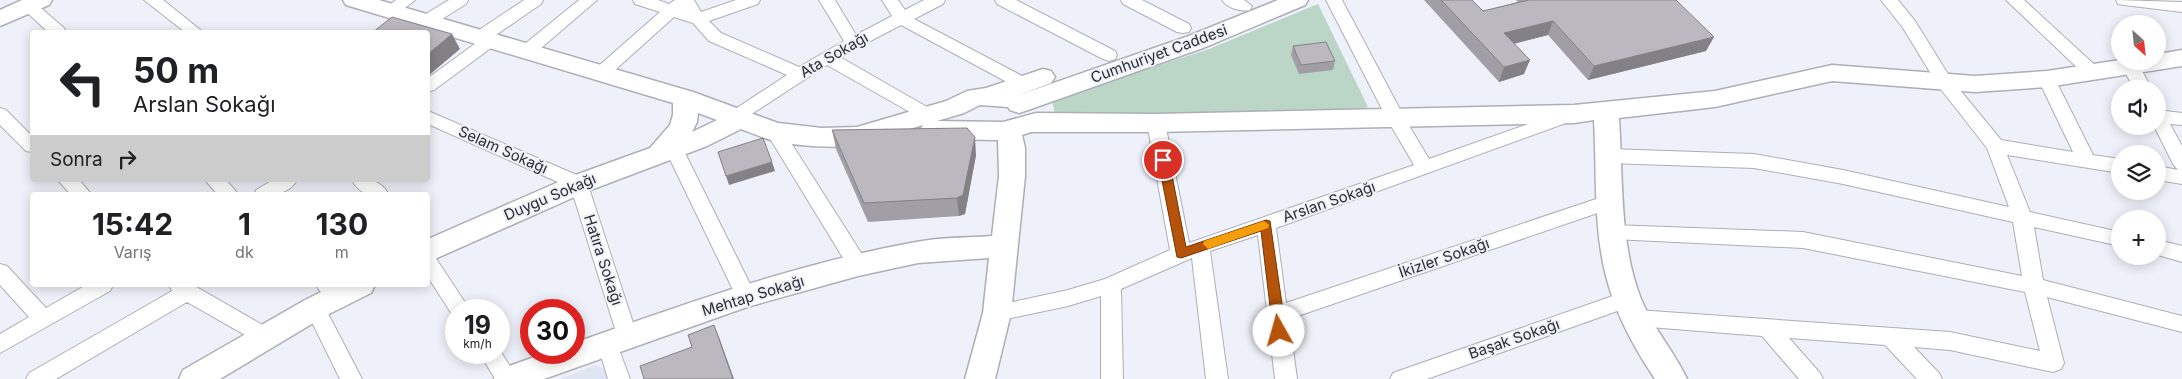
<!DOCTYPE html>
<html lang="tr">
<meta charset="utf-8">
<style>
:root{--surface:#fff;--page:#f2f2f2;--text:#202124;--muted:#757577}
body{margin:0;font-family:Inter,sans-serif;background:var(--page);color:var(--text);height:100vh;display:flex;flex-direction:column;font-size:19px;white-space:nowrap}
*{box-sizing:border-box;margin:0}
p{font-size:16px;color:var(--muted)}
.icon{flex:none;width:28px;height:28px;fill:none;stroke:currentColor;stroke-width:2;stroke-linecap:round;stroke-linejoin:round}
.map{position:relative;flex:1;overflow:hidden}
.drawer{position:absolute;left:30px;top:192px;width:400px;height:95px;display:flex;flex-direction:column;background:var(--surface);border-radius:5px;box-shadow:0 2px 12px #0003}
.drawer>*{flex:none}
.hud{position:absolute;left:30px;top:30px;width:400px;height:152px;border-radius:5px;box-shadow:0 2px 12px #0003;background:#fff;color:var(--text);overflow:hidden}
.needle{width:32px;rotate:153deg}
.fabs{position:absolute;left:2111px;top:15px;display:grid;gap:10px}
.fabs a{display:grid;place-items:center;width:55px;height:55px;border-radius:50%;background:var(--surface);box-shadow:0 2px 12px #0003;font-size:25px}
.speed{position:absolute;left:445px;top:299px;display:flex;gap:10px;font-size:25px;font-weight:700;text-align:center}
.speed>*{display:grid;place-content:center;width:65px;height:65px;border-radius:50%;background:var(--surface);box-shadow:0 2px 12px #0003;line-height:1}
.speed small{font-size:12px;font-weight:400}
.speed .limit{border:8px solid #d22;background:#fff;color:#111}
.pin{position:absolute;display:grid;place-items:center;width:42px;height:42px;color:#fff;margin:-21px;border:2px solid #fff;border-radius:50%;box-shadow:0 1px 5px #0007}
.me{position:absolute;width:55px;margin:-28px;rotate:353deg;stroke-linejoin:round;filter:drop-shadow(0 0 4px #0008)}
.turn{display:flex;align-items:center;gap:18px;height:105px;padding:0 20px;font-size:22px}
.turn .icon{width:65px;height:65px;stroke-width:2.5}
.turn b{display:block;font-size:35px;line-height:42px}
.then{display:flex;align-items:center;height:48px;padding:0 20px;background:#0003;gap:10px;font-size:19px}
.eta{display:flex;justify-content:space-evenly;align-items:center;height:85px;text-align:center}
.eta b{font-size:30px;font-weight:700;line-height:35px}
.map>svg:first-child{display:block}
</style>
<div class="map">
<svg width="2182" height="379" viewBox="0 0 2182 379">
<rect width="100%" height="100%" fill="#eef1f9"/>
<path fill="#e0e5f4" d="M595 365 606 369 609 379H561Z"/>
<path fill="#bbd5c7" d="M1318 4 1368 107 1352 112 1055 114 1052 100 1209 49Z"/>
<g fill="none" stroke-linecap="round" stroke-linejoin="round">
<g stroke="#acafb7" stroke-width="2">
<path id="street" d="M144 0H163L203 32H185Z
M396 0H415L396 15H384L382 11Z
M449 0H468L466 4 431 26 425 27 419 26 417 22 419 18Z
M524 0H543L541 4 493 37 497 41 495 45 434 90 428 92V78L476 43 471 38 473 34Z
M579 0H597L533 55 527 57 521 55 519 51 521 47Z
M633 0H658L669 4 675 0H694L701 12 736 0H760L758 4 709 21 721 33 799 67 844 41 819 0H835L856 35 892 16 882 0H898L905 10 924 0H945L943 4 914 19 1030 80 1033 84 1030 88 1024 90 1018 88 901 25 840 57 934 111 937 115 934 119 928 121 922 119 827 65 741 121 735 123 729 121 726 117 729 113 787 75 709 41 693 23 674 17 606 78 600 80 594 78 591 74 594 70 660 12 635 4Z
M995 0H1016L1115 51 1117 55 1115 59 1109 61 1103 59 997 4Z
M1121 0H1142L1189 24 1191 28 1189 32 1183 33 1177 32 1123 4Z
M1222 0H1244L1252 6 1250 10C1241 12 1227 8 1222 0Z
M1326 0H1342L1404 117 1429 159 1565 111 1571 109 1577 111 1580 115 1577 119 1276 228 1286 303 1611 194 1618 196 1620 201 1618 206 1289 319 1297 379H1275L1258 235 1210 251 1228 379H1206L1192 258 1121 289 1123 379H1101V296L1068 306 997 321 990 319 987 313 990 307 1068 290 1105 279 1170 250 1147 123 1150 119 1156 117 1162 119 1165 123 1189 243 1414 165 1386 117Z
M1881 0H1898L1915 21 1951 79 2001 140 2073 152 2038 79 2041 75 2047 73 2053 75 2093 155 2120 159V173L2007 155 2030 212 2120 232V246L2034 227 2043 280 2182 316V332L2047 297 2064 363 2061 369 2053 372 1950 350 1914 347 1939 373 1942 379H1917L1885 345 1789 338 1820 373 1823 379H1799L1762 336 1637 326 1630 324 1627 318 1630 312 1637 310 1950 332 2040 351 2025 292 1803 248 1613 239 1606 237 1603 232 1606 227 1613 225 1803 232 2022 276 2013 222 1843 184 1754 168 1609 163 1603 161 1600 156 1603 151 1609 149 1754 154 1843 170 2009 207 1987 148 1939 87 1903 28Z
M2006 0H2024L2098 68 2101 72 2098 76 2092 78 2086 76Z
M2116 0 2182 2V12L2124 5 2118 4Z
M28 1 34 2 64 28 66 32H48L20 6 22 2Z
M2132 62 2138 64 2152 89H2134L2123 68 2126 64Z
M0 108 6 110 32 136V152L26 151 0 125Z
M2158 110 2182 113V125L2170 124 2182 146V184L2158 180V166L2178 170 2173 164 2154 126H2158Z
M428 111 586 179 637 335 634 341 627 344 620 341 617 335 571 188 428 124Z
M775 126 781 127 865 259 868 265 865 271 858 273 851 271 766 132 769 127Z
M673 140 679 142 682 147 756 296 753 302 746 304 739 302 736 296 664 147 667 142Z
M58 180H79L92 195H71Z
M205 180H226L239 195H218Z
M273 180H297C288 196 270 195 254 195L256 190Z
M352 180C368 180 380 178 389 195 373 195 361 197 352 180Z
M2158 240 2182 246V262L2158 255Z
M428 254 435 257 470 310H456V317L453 316 428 277Z
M0 264 7 266 46 308 86 285H113L110 291 0 353V334L29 317 0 285Z
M169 285H193L273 331 276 337 273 343 266 346 259 343 187 302 56 379H26L29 373 172 291Z
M316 285C330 285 343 282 350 296L347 302C335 306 322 296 316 285Z
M1627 291 1634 293 1637 299 1634 305 1427 379H1390L1393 373Z
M315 300 322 302 362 379H340L305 308 308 302Z
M607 333 614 336 630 379H608L597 342 600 336Z
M499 349 518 379H495L479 352H499Z"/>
</g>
<g stroke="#acafb7" stroke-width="3">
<path id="secondary" d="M22 0H52L49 5 0 26V10Z
M343 0H379L693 92 778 123 822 128 857 127 946 101 967 91 986 88 1043 69 1051 71 1055 77 1051 83 1016 96 1186 37 1278 0H1308L1305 5 1203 48 1028 110 1019 113 1010 110 1008 107 980 105 964 113 937 121 1003 122 1036 113 1156 114 1574 105 1715 91 1832 65 1975 76 2047 71 2120 60V61H2158V54L2182 50V66L2047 87 1975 92 1832 81 1715 107 1619 118C1623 177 1619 243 1641 299 1653 328 1674 351 1687 379H1655C1634 348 1615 313 1606 276 1593 226 1597 172 1594 120L1574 123 1156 132H1031L1022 135 1025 148V176L1011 313 995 379H965L983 313 989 258 918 263 858 276 747 307 544 379H494L498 370 548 352H574V343C685 304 799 263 916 242 941 237 967 238 992 236L999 176 998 140 933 139 924 136 920 130 923 125 880 138 878 141C850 150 804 147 774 141 763 138 752 133 741 129L707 146 588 191 428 262V239L570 177 650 148 670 125 673 115V103L346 5ZM698 113 717 120 692 132 697 122Z
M335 285H375L371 293 325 316 220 379H179L183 370 305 300Z"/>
</g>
<use href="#street" fill="#fff" fill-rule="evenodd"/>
<use href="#secondary" fill="#fff" fill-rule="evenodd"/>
</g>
<path fill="#a29ea5" d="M1424 0H1472L1483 11 1518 2 1516 0H1676L1706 51 1588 80 1548 35 1514 44 1524 74 1499 82Z
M1293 46 1335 61 1333 70 1299 74 1291 55Z
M832 130 976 155 965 214 959 216 868 222 836 149Z"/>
<path fill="#848186" d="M1553 21 1548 35 1499 47 1504 33Z
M452 34 460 49 428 76V54Z
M1714 37 1706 51 1588 80 1594 66Z
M1530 60 1524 74 1499 82 1504 67Z
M975 137 976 155 965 214 959 216 957 198Z
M772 162 775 171 729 185 726 176Z
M714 325 719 337 734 379H733Z"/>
<path fill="#bcb8c0" stroke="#848186" d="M1441 0H1472L1483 11 1529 0H1676L1714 37 1594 66 1553 21 1504 33 1530 60 1504 67Z
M392 17 452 34 428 54V32H373Z
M1326 42 1335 61 1301 65 1293 46Z
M967 128 975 137 963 195 957 198 864 203 832 130Z
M763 138 772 162 726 176 718 152Z
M714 325 733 379H644L640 366 692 347 688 335Z"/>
<path fill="#b45309" stroke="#753606" d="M1163 156 1169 160 1186 247 1266 220 1270 221 1286 331 1284 335H1275L1273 331 1261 231 1181 258 1177 257 1158 160Z"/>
<path fill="#f59e0b" d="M1264 221 1269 225 1268 228 1208 249 1203 244 1204 241Z"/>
<g text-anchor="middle" stroke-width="4" stroke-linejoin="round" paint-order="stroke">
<g font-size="15" fill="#2c2d30" stroke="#eef1f9">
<text transform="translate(1159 54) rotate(-20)" y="5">Cumhuriyet Caddesi</text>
<text transform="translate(834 55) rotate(-30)" y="5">Ata Sokağı</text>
<text transform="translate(503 150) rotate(24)" y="5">Selam Sokağı</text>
<text transform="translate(550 197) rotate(-23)" y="5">Duygu Sokağı</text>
<text transform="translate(1329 202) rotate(-19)" y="5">Arslan Sokağı</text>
<text transform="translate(1444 258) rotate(-19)" y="5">İkizler Sokağı</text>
<text transform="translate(603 260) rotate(72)" y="5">Hatıra Sokağı</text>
<text transform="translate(753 296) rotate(-17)" y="5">Mehtap Sokağı</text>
<text transform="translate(1514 339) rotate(-19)" y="5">Başak Sokağı</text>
</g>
</g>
</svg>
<div class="fabs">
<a><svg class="needle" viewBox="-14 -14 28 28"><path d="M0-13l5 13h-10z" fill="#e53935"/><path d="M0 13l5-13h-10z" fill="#757577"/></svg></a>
<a><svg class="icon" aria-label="sound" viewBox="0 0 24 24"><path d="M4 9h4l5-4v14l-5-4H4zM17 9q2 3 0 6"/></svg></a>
<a><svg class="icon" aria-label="layers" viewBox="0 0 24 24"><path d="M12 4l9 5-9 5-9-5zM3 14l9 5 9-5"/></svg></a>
<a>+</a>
</div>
<div class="speed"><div>19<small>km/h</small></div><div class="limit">30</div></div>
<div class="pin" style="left:1163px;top:160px;background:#d93025"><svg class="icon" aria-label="arrive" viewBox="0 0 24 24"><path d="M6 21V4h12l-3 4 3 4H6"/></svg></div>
<svg class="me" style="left:1279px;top:331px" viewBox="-20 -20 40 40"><circle r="19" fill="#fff"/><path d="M0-13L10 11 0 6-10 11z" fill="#b45309"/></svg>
<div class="hud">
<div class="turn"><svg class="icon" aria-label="left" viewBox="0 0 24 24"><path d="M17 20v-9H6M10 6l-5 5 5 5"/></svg><div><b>50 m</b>Arslan Sokağı</div></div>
<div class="then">Sonra<svg class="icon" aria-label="right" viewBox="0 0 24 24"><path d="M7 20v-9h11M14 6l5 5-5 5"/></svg></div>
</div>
<section class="drawer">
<div class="eta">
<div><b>15:42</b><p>Varış</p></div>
<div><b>1</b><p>dk</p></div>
<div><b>130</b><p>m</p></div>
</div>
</section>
</div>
